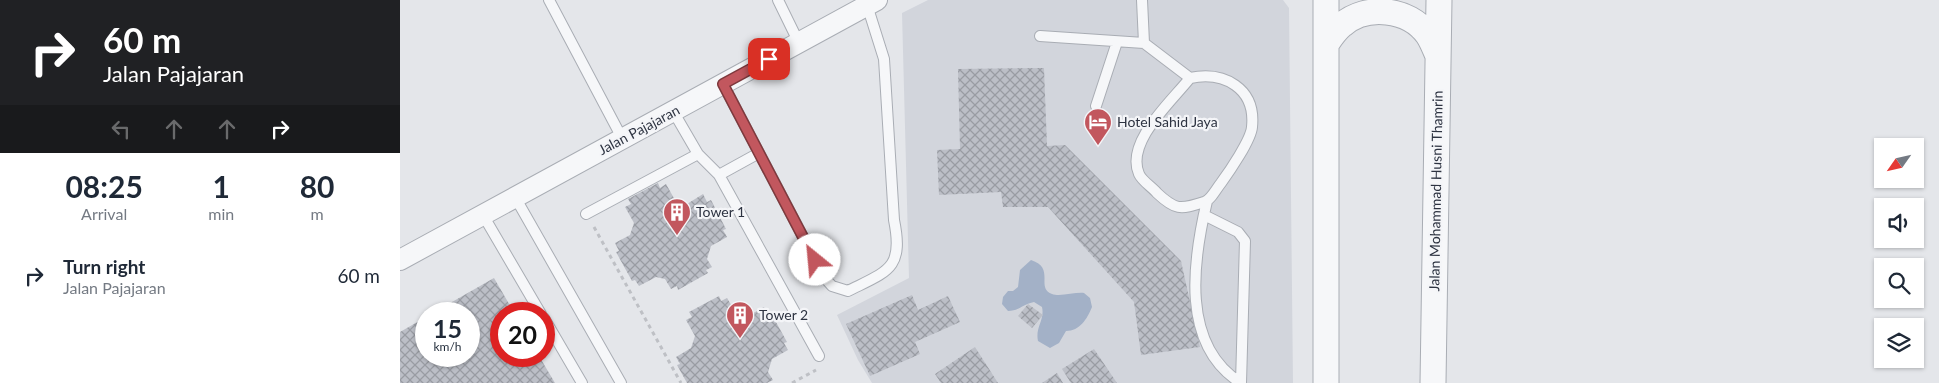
<!DOCTYPE html>
<style>
:root{--surface:#fff;--page:#f2f2f3;--text:#1f2937;--muted:#747a83}
body{margin:0;font-family:Lato,sans-serif;background:var(--page);color:var(--text);height:100vh;display:flex;flex-direction:column;font-size:19px;white-space:nowrap}
*{box-sizing:border-box;margin:0}
p{font-size:16px;color:var(--muted)}
.icon{flex:none;width:28px;height:28px;fill:none;stroke:currentColor;stroke-width:2;stroke-linecap:round;stroke-linejoin:round}
.map{position:relative;flex:1;overflow:hidden}
.details{display:flex;flex-direction:column;background:var(--surface);width:400px}
.details>*{flex:none}
.banner{background:#202124;color:#fff;overflow:hidden}
.needle{width:32px;rotate:236deg}
.tools{position:absolute;left:1474px;top:138px;display:grid;gap:10px}
.tools a{display:grid;place-items:center;width:50px;height:50px;border-radius:0px;background:var(--surface);box-shadow:0 1px 4px #0004;font-size:25px}
.speed{position:absolute;left:15px;top:302px;display:flex;gap:10px;font-size:25px;font-weight:700;text-align:center}
.speed>*{display:grid;place-content:center;width:65px;height:65px;border-radius:50%;background:var(--surface);box-shadow:0 1px 4px #0004;line-height:1}
.speed small{font-size:12px;font-weight:400}
.speed .limit{border:8px solid #d22;background:#fff;color:#111}
.pin{position:absolute;display:grid;place-items:center;width:42px;height:42px;color:#fff;margin:-21px;border-radius:10px;box-shadow:0 2px 8px #0006}
.me{position:absolute;width:55px;margin:-28px;rotate:332deg;stroke-linejoin:round;filter:drop-shadow(0 0 4px #0008)}
.turn{display:flex;align-items:center;gap:18px;height:105px;padding:0 20px;font-size:22px}
.turn .icon{width:65px;height:65px;stroke-width:2.5}
.turn b{display:block;font-size:35px;line-height:42px}
.lanes{display:flex;align-items:center;height:48px;padding:0 20px;background:#0003;justify-content:center;gap:25px;direction:ltr}
.lanes .off{opacity:.35}
.eta{display:flex;justify-content:space-evenly;align-items:center;height:85px;text-align:center}
.eta b{font-size:30px;font-weight:700;line-height:35px}
ul{padding:0;list-style:none}
li{display:flex;align-items:center;gap:15px;height:75px;padding:0 20px}
li div{flex:1}
li b{display:block;font-size:19px}
li em{font-style:normal}
main{display:flex;flex:1;min-height:0}
.map>svg:first-child{display:block}
</style>
<main>
<section class="details">
<div class="banner">
<div class="turn"><svg class="icon" aria-label="right" viewBox="0 0 24 24"><path d="M7 20v-9h11M14 6l5 5-5 5"/></svg><div><b>60 m</b>Jalan Pajajaran</div></div>
<div class="lanes"><svg class="icon off" aria-label="left" viewBox="0 0 24 24"><path d="M17 20v-9H6M10 6l-5 5 5 5"/></svg><svg class="icon off" aria-label="ahead" viewBox="0 0 24 24"><path d="M12 20V5M6 11l6-6 6 6"/></svg><svg class="icon off" aria-label="ahead" viewBox="0 0 24 24"><path d="M12 20V5M6 11l6-6 6 6"/></svg><svg class="icon" aria-label="right" viewBox="0 0 24 24"><path d="M7 20v-9h11M14 6l5 5-5 5"/></svg></div>
</div>
<div class="eta">
<div><b>08:25</b><p>Arrival</p></div>
<div><b>1</b><p>min</p></div>
<div><b>80</b><p>m</p></div>
</div>
<ul>
<li><svg class="icon" aria-label="right" viewBox="0 0 24 24"><path d="M7 20v-9h11M14 6l5 5-5 5"/></svg><div><b>Turn right</b><p>Jalan Pajajaran</p></div><em>60 m</em></li>
</ul>
</section>
<div class="map">
<svg width="1539" height="383" viewBox="0 0 1539 383">
<defs>
<pattern id="building-cross-hatch" width="8" height="8" patternUnits="userSpaceOnUse" patternTransform="scale(1.25)"><rect width="8" height="8" fill="#bcbfc7"/><path d="M0 0l8 8M0 8l8-8" fill="none" stroke="#999ca3"/></pattern>
</defs>
<rect width="100%" height="100%" fill="#e4e6ea"/>
<path fill="#d2d5dc" d="M528 0H883L889 8 893 383H472L458 360 437 315 509 278 502 13Z"/>
<path fill="#a3b1c7" d="M631 260C656 268 635 288 652 294 660 297 675 292 684 293L690 298 692 307C687 319 680 331 666 331L659 343 650 348 638 341C635 327 645 320 642 307L634 302C623 304 619 311 608 311L602 304 603 297 608 291H613L618 287 620 270Z"/>
<path fill="url(#building-cross-hatch)" d="M644 68 647 146 665 145 781 261 800 347 741 355 734 302 648 207H603L601 192 539 195 537 150 560 149 558 69Z
M258 183 260 188 266 184 275 200 287 204 303 194 307 202 311 200 326 229 323 230 327 237 311 246 307 259 312 267 306 270 308 273 278 290 277 286 271 289 265 279 256 277 239 286 235 280 232 281 216 252 219 251 215 243 230 235 234 223 225 207 231 204 228 199Z
M94 278 115 314H101V356H139L155 383H0V332L26 317V356H69V314H31Z
M512 295 518 310 548 296 560 322 515 342 520 354 470 376 446 324Z
M319 296 321 301 327 298 336 313 348 316 364 307 368 315 371 313 387 342 384 343 388 350 372 359 368 372 373 380 367 383H287L277 365 280 364 276 357 291 348 295 336 286 320 292 317 289 312Z
M628 304 643 315 632 328 618 316Z
M575 347 598 383H541L535 374Z
M694 349 717 383H671L662 369Z
M657 373 663 383H642Z"/>
<g fill="none" stroke-linecap="round" stroke-linejoin="round">
<g stroke="#a9adb4" stroke-width="12">
<path id="service" d="M149 0 222 138
M378 0 399 43
M742 0 744 43 790 78C824 71 856 88 852 127 851 140 829 172 821 183 816 189 811 200 804 202 780 210 775 210 757 193 752 187 742 181 739 174 725 142 772 101 790 78
M640 36 744 43
M323 84 424 277 432 286 448 291C488 271 504 269 494 220L484 59 467 5
M696 106 717 42
M273 111 298 154 319 175 419 356
M319 175 359 153
M115 197 221 383
M807 201C793 260 780 345 841 383
M186 214 298 154
M83 215 141 314
M804 215 838 232 845 241 841 383
M144 318 182 383"/>
</g>
<g stroke="#a9adb4" stroke-width="22">
<path id="minor" d="M0 260 477 0"/>
</g>
<g stroke="#a9adb4" stroke-width="27">
<path id="tertiary" d="M927 43C931 37 936 30 942 25 966 4 1009 8 1028 35 1032 41 1035 49 1038 56
M926 383V0
M1033 383 1039 0"/>
</g>
<path stroke="#bec0c5" stroke-width="3" stroke-dasharray="4 4" stroke-linecap="butt" d="M194 227 281 383
M392 383 416 370"/>
<use href="#service" stroke="#f6f7f9" stroke-width="10"/>
<use href="#minor" stroke="#f6f7f9" stroke-width="20"/>
<use href="#tertiary" stroke="#f6f7f9" stroke-width="25"/>
</g>
<g fill="none" stroke-linecap="round" stroke-linejoin="round">
<g stroke="#7e393d" stroke-width="12">
<path id="route" d="M369 59 323 84 415 260"/>
</g>
<use href="#route" stroke="#c2575e" stroke-width="9"/>
</g>
<defs>
<g id="hotel-pin" transform="scale(1.4375)"><path d="M0 17L-7.5 6A9.5 9.5 0 1 1 7.5 6Z" fill="#c2575e" stroke="#f4f5f8"/><path d="M-6-4.5h1.5V1H6V5H4.5V3h-9V5H-6ZM-4 0a1.8 1.8 0 1 1 3.6 0ZM.5 0V-2.5h3Q6-2.5 6 0Z" fill="#fff"/></g>
<g id="building-pin" transform="scale(1.4375)"><path d="M0 17L-7.5 6A9.5 9.5 0 1 1 7.5 6Z" fill="#c2575e" stroke="#f4f5f8"/><path d="M-4-6H4V6H1V3H-1V6H-4ZM-2.5-4.3h1.7v1.8h-1.7ZM.8-4.3h1.7v1.8H.8ZM-2.5-1h1.7V.8h-1.7ZM.8-1h1.7V.8H.8Z" fill="#fff"/></g>
</defs>
<g fill-rule="evenodd">
<use href="#hotel-pin" x="698" y="122"/>
<use href="#building-pin" x="277" y="212"/>
<use href="#building-pin" x="340" y="315"/>
</g>
<g text-anchor="middle" stroke-width="4.5" stroke-linejoin="round" paint-order="stroke">
<g font-size="14" fill="#2d3341" stroke="#f4f5f8" text-anchor="start">
<text x="717" y="127">Hotel Sahid Jaya</text>
<text x="296" y="217">Tower 1</text>
<text x="359" y="320">Tower 2</text>
</g>
<g font-size="14" fill="#2d3341" stroke="#f4f5f8">
<text transform="translate(239 130) rotate(-28)" y="5">Jalan Pajajaran</text>
<text transform="translate(1036 191) rotate(-89)" y="5">Jalan Mohammad Husni Thamrin</text>
</g>
</g>
</svg>
<div class="tools">
<a><svg class="needle" viewBox="-14 -14 28 28"><path d="M0-13l5 13h-10z" fill="#e53935"/><path d="M0 13l5-13h-10z" fill="#747a83"/></svg></a>
<a><svg class="icon" aria-label="sound" viewBox="0 0 24 24"><path d="M4 9h4l5-4v14l-5-4H4zM17 9q2 3 0 6"/></svg></a>
<a><svg class="icon" aria-label="search" viewBox="0 0 24 24"><circle cx="10" cy="10" r="6"/><path d="M15 15l6 6"/></svg></a>
<a><svg class="icon" aria-label="layers" viewBox="0 0 24 24"><path d="M12 4l9 5-9 5-9-5zM3 14l9 5 9-5"/></svg></a>
</div>
<div class="speed"><div>15<small>km/h</small></div><div class="limit">20</div></div>
<div class="pin" style="left:369px;top:59px;background:#d93025"><svg class="icon" aria-label="arrive" viewBox="0 0 24 24"><path d="M6 21V4h12l-3 4 3 4H6"/></svg></div>
<svg class="me" style="left:415px;top:260px" viewBox="-20 -20 40 40"><circle r="19" fill="#fff"/><path d="M0-13L10 11 0 6-10 11z" fill="#c2575e"/></svg>
</div>
</main>
